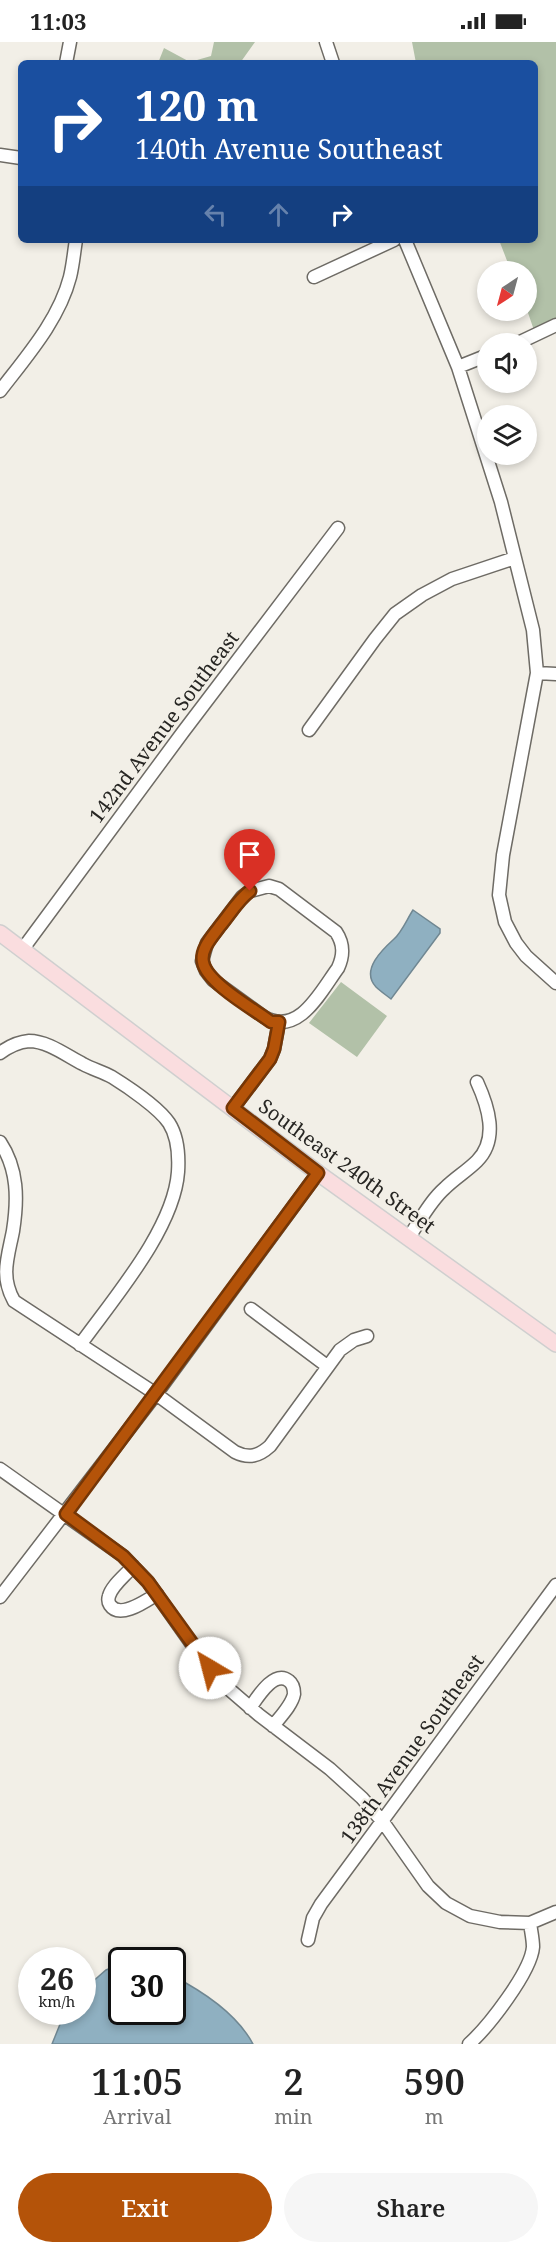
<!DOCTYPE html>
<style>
:root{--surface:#fff;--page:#f6f6f6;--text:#222;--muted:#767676;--accent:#b45309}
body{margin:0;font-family:"Noto Serif",serif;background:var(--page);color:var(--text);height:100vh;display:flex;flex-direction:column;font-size:22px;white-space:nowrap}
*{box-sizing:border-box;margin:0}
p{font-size:20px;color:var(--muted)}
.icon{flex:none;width:33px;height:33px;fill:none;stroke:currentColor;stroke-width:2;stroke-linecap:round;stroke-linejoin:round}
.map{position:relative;height:2002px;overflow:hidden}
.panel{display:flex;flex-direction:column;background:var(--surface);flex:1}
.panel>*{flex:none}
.hud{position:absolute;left:18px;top:18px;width:520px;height:183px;border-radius:9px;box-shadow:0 3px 9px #0003;background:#1a4fa0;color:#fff;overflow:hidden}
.needle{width:39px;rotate:216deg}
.fabs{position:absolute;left:477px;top:219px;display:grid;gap:12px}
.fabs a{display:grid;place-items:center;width:60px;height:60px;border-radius:50%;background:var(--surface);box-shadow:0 3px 9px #0003;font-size:30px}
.speed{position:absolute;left:18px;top:1905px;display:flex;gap:12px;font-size:30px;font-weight:700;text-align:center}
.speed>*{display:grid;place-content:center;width:78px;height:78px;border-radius:50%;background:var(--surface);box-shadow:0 3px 9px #0003;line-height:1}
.speed small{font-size:15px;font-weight:400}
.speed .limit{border:3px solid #111;border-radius:9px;background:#fff;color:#111}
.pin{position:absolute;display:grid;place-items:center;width:51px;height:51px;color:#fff;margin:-62px -26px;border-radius:50% 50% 50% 0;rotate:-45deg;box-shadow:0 0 6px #0007}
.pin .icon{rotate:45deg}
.me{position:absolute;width:66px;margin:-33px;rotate:323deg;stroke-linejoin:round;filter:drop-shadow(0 0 4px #0008)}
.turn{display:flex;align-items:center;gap:21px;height:126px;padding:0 18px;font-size:27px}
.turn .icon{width:78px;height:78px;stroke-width:2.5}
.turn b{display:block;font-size:42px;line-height:51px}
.lanes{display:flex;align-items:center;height:57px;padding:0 18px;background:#0003;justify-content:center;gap:30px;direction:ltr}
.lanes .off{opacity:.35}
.eta{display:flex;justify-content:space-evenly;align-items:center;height:102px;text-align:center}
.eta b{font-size:36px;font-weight:600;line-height:42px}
.primary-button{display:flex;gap:12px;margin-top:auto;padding:12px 18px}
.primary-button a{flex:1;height:69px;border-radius:36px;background:var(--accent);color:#fff;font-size:24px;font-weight:600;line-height:69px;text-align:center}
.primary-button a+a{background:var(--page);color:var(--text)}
.status{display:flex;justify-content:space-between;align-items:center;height:42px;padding:0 30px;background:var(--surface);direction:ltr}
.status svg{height:16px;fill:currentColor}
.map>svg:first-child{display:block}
</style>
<div class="status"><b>11:03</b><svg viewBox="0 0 49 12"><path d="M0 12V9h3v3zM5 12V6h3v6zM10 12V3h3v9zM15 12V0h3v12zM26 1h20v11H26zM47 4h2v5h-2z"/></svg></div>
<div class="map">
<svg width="556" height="2002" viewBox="0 0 556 2002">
<rect width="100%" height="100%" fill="#f2efe7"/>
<path fill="#b2c1a8" d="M214 0H255L240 21H158L164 6 190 20 211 14Z
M412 0H556V283L536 294 527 268 526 230 511 229 499 198H536V21H416Z
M341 940 387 974 357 1015 309 981Z"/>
<path fill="#8fb0c1" stroke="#708792" stroke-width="1.5" d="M413 868 440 887V891L391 957C386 953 380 949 376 945 360 928 383 907 394 897 402 890 407 877 413 868Z
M121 1922 122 1970H172L173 1934C202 1949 237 1972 253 2002H52L65 1970H82L83 1948 106 1928Z"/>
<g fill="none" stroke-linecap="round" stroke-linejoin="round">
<g stroke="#6e6b65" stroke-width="15">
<path id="minor" d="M326 0 333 21
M66 21 70 0
M0 113 21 116
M405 198 458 325 501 460 533 588 537 631 503 813 499 853 505 880 516 901 526 914 556 941
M314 235 394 198
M516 302 556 283
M458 325 488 313
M0 349C26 315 59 278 70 235 73 223 74 210 76 198
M537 631 556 632
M309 688 375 597 395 572 422 553 452 537 515 516
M269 844 279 847 336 890C344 902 344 913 338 926 321 949 299 995 264 975L213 938 206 929 202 919 207 901 242 855 250 849Z
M22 908 183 690 338 486
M0 1011C8 1005 18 1000 29 999 48 999 67 1014 83 1022 92 1027 103 1030 112 1035 128 1045 159 1066 169 1081 178 1095 179 1114 178 1130 174 1187 113 1257 80 1303
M233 1066 270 1017 274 1007 279 980
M0 1100C18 1127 18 1157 13 1189 8 1215 0 1234 14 1259L156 1352 235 1410C249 1417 259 1414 270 1404L340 1308 354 1298 367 1294
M409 1195C420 1179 430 1159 445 1146 455 1136 467 1129 477 1119 499 1097 488 1064 477 1040
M251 1267 327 1324
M0 1427 123 1514 148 1540 198 1611 223 1642 259 1673 330 1727 362 1756 383 1780 428 1844 446 1861 470 1874 500 1880 530 1881 556 1870
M133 1524C126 1533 112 1543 109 1554 108 1557 108 1560 110 1563 120 1578 147 1558 157 1552
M0 1555 156 1352 318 1131
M250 1666C257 1656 274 1627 289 1639 293 1642 294 1647 294 1652 292 1663 280 1675 273 1684
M308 1898 313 1876 321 1862 556 1543
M469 2002C488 1985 531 1930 533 1905 533 1897 531 1889 530 1881"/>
</g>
<g stroke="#cfcfcf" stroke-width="18">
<path id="major" d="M0 891 318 1131 556 1302"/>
</g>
<use href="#minor" stroke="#fff" stroke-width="12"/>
<use href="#major" stroke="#fadddf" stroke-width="15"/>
</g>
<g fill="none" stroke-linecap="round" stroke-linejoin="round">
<g stroke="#753606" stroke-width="15">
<path id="route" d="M210 1626 148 1540 123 1514 66 1472 318 1131 233 1066 270 1017 274 1007 279 980H271L264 975C248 964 206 939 203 920 200 907 213 894 220 884 230 872 238 858 250 849"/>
</g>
<use href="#route" stroke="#b45309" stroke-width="10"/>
</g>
<g text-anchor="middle" stroke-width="4.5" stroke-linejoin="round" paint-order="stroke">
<g font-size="20" fill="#272623" stroke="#f2efe7">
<text transform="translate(164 685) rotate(-53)" y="7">142nd Avenue Southeast</text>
<text transform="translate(347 1124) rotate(36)" y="7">Southeast 240th Street</text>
<text transform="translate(412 1707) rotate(-54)" y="7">138th Avenue Southeast</text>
</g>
</g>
</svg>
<div class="fabs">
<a><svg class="needle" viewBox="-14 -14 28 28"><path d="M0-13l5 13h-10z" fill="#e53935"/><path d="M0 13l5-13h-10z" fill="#767676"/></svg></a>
<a><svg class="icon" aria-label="sound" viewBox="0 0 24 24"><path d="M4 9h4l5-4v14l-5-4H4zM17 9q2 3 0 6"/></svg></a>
<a><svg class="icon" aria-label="layers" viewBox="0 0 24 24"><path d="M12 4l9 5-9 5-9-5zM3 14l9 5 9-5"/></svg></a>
</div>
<div class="speed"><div>26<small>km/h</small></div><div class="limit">30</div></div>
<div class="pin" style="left:250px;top:849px;background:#d93025"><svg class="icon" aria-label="arrive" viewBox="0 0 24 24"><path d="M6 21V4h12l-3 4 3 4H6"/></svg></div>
<svg class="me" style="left:210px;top:1626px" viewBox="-20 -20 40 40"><circle r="19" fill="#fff"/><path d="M0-13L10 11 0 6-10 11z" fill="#b45309"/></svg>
<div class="hud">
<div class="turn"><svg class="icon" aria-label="right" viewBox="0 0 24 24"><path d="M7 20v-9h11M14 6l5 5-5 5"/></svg><div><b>120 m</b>140th Avenue Southeast</div></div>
<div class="lanes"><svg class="icon off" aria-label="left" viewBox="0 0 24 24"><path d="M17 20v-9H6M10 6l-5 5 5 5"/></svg><svg class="icon off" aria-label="ahead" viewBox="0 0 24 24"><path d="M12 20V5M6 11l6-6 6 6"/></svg><svg class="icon" aria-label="right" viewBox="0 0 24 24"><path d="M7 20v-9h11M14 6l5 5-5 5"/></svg></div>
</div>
</div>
<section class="panel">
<div class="eta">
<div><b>11:05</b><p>Arrival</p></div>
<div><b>2</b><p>min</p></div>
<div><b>590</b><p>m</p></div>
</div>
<div class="primary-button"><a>Exit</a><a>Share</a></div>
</section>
